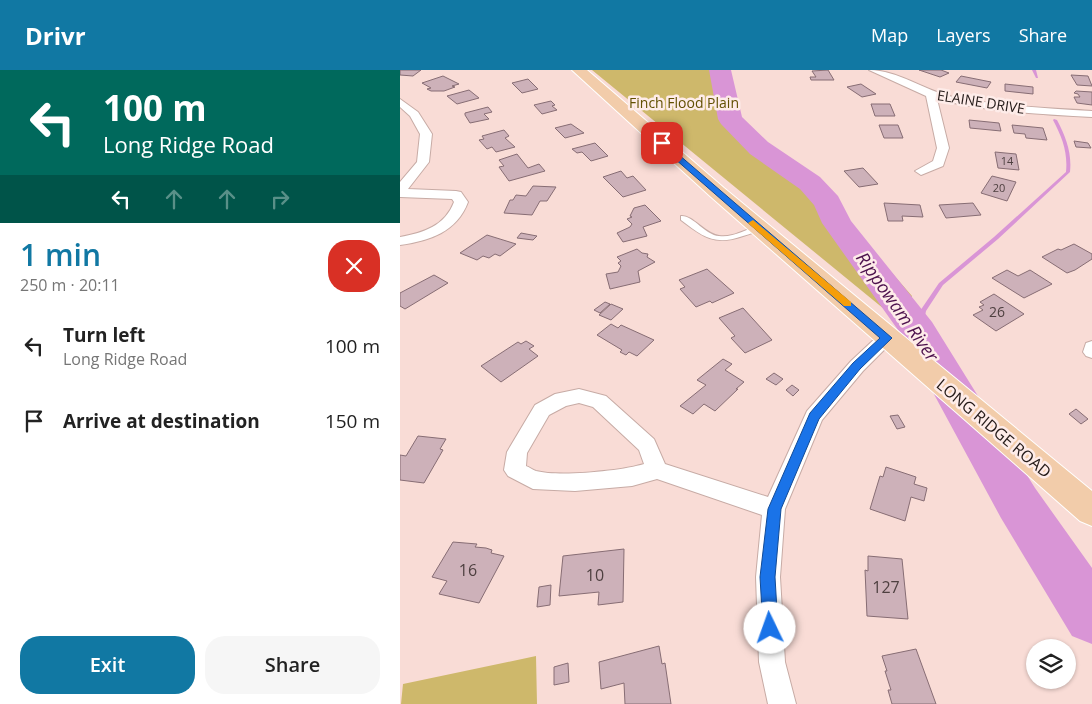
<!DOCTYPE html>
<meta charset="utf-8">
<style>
:root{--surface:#fff;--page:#f6f6f6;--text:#222;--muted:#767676;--accent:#1178a3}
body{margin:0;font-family:"Open Sans",sans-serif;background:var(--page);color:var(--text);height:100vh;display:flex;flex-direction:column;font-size:19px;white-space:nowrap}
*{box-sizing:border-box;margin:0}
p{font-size:16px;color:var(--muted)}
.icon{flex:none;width:28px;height:28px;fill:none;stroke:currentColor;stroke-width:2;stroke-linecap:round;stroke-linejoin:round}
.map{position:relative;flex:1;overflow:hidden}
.panel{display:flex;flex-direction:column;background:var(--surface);width:400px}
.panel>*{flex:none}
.banner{background:#00695c;color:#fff;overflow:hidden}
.controls{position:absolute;left:626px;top:569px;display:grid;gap:10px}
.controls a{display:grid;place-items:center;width:50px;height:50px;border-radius:50%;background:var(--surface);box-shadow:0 1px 4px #0004;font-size:25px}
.pin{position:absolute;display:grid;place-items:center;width:42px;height:42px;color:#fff;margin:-21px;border-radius:10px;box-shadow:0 2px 8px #0006}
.me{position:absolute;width:55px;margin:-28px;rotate:357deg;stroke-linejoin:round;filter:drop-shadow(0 0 4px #0008)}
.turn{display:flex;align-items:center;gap:18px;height:105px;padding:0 20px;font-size:22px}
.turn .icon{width:65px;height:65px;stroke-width:2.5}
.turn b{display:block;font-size:35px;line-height:42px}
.lanes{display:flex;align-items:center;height:48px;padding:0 20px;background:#0003;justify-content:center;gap:25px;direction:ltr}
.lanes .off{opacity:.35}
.round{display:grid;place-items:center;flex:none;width:52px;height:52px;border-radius:20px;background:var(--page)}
.overview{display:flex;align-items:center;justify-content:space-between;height:85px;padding:0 20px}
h1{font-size:30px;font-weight:600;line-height:38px;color:var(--accent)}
.primary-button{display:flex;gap:10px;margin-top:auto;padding:10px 20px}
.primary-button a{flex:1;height:58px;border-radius:20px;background:var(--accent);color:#fff;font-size:20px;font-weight:600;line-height:58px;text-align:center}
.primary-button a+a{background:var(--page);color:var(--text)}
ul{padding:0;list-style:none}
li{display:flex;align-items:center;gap:15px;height:75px;padding:0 20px}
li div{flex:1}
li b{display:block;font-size:19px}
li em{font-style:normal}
header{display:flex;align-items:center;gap:30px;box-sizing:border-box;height:70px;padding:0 25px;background:var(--accent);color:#fff}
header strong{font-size:24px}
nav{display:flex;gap:28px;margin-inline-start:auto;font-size:18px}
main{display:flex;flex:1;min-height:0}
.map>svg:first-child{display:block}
</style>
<header>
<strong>Drivr</strong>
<nav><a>Map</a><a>Layers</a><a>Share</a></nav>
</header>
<main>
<section class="panel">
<div class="banner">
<div class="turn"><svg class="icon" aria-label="left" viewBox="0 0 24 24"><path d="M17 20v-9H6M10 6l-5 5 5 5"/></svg><div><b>100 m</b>Long Ridge Road</div></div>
<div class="lanes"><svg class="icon" aria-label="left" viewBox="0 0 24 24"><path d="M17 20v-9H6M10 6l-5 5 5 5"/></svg><svg class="icon off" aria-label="ahead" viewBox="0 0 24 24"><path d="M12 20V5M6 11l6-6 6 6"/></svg><svg class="icon off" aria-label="ahead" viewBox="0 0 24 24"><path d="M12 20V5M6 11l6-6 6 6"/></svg><svg class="icon off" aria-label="right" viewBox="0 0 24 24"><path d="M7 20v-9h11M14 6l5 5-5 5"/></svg></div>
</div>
<div class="overview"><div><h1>1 min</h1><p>250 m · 20:11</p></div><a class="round" style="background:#d93025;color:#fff"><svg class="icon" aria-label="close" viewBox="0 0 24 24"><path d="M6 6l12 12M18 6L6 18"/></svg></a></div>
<ul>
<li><svg class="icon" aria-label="left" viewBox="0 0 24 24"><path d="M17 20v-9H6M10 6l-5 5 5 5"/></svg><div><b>Turn left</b><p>Long Ridge Road</p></div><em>100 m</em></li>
<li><svg class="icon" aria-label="arrive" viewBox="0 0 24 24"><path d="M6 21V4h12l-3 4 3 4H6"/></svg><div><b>Arrive at destination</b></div><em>150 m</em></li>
</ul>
<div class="primary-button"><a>Exit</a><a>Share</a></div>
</section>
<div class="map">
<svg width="692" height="634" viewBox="0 0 692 634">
<rect width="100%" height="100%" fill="#f9dcd6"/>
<path fill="#ceb86b" d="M192 0H312L320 42 330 52 406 104 512 226 506 257Z
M136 586 137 634H1L3 614Z"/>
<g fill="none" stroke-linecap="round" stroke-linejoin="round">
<path fill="#d995d6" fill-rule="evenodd" d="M632 0H636L638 8H636Z
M654 49 657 50C666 67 672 83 670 102L598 169 543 215 526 241 522 261 519 263H517L516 261 520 241 539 213 594 167 666 102C668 82 662 67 653 50Z"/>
<path fill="#d995d6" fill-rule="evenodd" d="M309 0H331L342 47 368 72 420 107 438 126 451 151 532 252 635 418 692 498V574L672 566 601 448 503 267 422 153 414 135 400 119 350 84 321 54 318 49Z"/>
</g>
<path fill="#cdb1b9" stroke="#876d74" d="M0 0H21L13 6 0 5Z
M428 0 434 10H411L410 7H416L412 1Z
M519 0H541L549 3 540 7Z
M671 5 688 6 692 16 677 15Z
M43 6 59 14 52 16 55 17 44 21H31L27 19 31 18 22 13Z
M561 6 591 12 587 18 556 12Z
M128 9 138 19 122 23 112 13Z
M461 14 476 24 462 27 447 17Z
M605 14 633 17V24L605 21Z
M69 20 79 28 57 34 47 26Z
M676 21 692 22V35L677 33 674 27H680L678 24 674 23Z
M151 31 155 35 152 36 157 40 142 44 134 35Z
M471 34H490L495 46H475Z
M88 37 92 42 84 44 89 49 70 53 65 45V43Z
M569 50 599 53 601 61 570 58Z
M171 54 184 63 165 68 155 58Z
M479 55H498L503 68H484Z
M612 55 643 58 647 70 626 68 625 64 614 63Z
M104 60 109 66 105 68 115 77 96 82 92 77 87 79 79 70 84 69 82 66Z
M674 71 688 73 691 78 676 77Z
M195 73 208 86 191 91 182 82 177 83 172 79Z
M595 82 616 84 619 100 598 98Z
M117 84 128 98 139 94 145 101 109 111 99 97 104 96 99 90Z
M463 98 478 114 459 117 444 101Z
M221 101 227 108 233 106 246 120 223 127 203 107Z
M592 106 616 112 607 131 581 123Z
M133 116 156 117 147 131H140L132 145 104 143 110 130H113L116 125 126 126Z
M484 133 520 135 523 147 502 146 503 151H488Z
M573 133 581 145 546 148 539 135Z
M245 135 261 151 243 157 247 166 223 172 217 163 230 157 232 154 227 149 232 147 230 146 234 138Z
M121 163 137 166 133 170 117 168Z
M87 165 116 174 100 186 95 184 89 188 83 186 77 190 60 183Z
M674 174 692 184V189L675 200 667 203 642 187 658 179 661 180Z
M237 179 242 183 248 184 247 187 255 192 238 201 240 212 210 219 206 204 218 202 221 196 218 193 221 191 217 187Z
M307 199 334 223 312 233 310 231 296 237 280 219 285 217 279 210Z
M607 200 618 206 630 200 652 214 624 228 592 208Z
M34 205 48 213 5 239 0 236V223Z
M594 224 624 244 596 261 573 245 583 240 579 237 584 235 580 232Z
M205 232 210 234 200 243 194 240Z
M211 234 223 239 211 250 199 245Z
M343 238 372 270 345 283 331 268 335 266 319 248Z
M211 254 218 258 221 255 254 270 237 286 229 282 226 285 220 282 222 280 197 265Z
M126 271 134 276 129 279 138 286 101 312 81 296 118 272 121 274Z
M323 289 332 294 325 300 344 312 336 319H338L315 341 304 334 293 344 280 336 306 315 297 310Z
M374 303 383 309 376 315 366 309Z
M392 315 399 320 393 326 386 320Z
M676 339 688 349 681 354 669 344Z
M498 345 505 357 497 359 490 346Z
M18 366 46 369 40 379 43 380 24 413 0 410V385L6 386Z
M486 397 516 407 514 414 527 418 524 431 511 427 505 451 470 439 480 406 483 407Z
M53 472 77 474 75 477 86 478 92 480 91 483 104 486 79 533 39 524 47 511 32 507Z
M224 479 223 532 198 535 199 522 159 526 163 486Z
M468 486 502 489 508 549 467 546 465 500 468 501Z
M151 515 150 535 137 537 139 517Z
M259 576 262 594 265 593 271 634H225L224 613 201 619 199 592Z
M516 579 536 634H492L488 620H491L485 601H487L482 586Z
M168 593 169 612 154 615V597Z"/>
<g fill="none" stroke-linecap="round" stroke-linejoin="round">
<g stroke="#c7aba5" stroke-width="2">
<path id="lane" d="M281 146C293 145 305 165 319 166 333 168 346 159 358 156L362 158C357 162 350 164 343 166 315 176 303 167 281 150Z"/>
</g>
<g stroke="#c7aba5" stroke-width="2">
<path id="street" d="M469 0C498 0 525 21 553 27 599 36 646 38 692 41V47C640 44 587 42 537 29L549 78 543 96 521 105 515 101 533 91 537 78 526 26Z
M0 29 18 42 32 64 29 92 8 119 56 121 61 122 68 132C57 162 29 171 0 175V167C23 163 45 156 54 132L52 129 0 127V112L17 92 20 64 10 46 0 37Z
M487 261 493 263 496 267 493 271 463 301 422 350 385 439 380 507 385 592 396 634H368L359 592 356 507 362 445 257 409 232 416 175 421 133 419 108 406 104 400 107 382 135 335 155 324 179 319 206 326 254 369 265 394 368 427 407 341 451 291 481 263ZM179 333 193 337 239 380 244 394C221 401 159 407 136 401 133 400 129 397 126 396L127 383 149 345 166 336Z
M692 271V288L686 286 683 282 686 273Z"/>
</g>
<g stroke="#fff" stroke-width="2">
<path id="primary" d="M172 0H187L324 118 692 421V456L680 451 310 126Z"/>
</g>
<use href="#lane" fill="#fff" fill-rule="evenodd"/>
<use href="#street" fill="#fff" fill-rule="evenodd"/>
<use href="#primary" fill="#f2ccaa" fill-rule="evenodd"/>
</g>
<path fill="#1a73e8" stroke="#114b97" d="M259 72H264L492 268 460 299 419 349 381 439 375 507 378 558 376 564 370 566 365 564 363 558 360 507 368 439 410 343 453 293 480 268 259 75Z"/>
<path fill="#f59e0b" d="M353 150 451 232V236H444L350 155 348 153Z"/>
<g text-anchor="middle" stroke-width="5" stroke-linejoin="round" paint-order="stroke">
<g font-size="11" fill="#4e4040">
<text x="607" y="95">14</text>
<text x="599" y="122">20</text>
</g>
<g font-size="14" fill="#241a18" stroke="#feece9">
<text transform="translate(581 32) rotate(9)" y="5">ELAINE DRIVE</text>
</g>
<g font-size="14" fill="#625002" stroke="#feece9">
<text x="284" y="38">Finch Flood Plain</text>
</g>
<g font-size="14" fill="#4e4040">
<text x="597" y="247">26</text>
</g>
<g font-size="16" fill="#241a18" stroke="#feece9">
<text transform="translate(594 358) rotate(40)" y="6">LONG RIDGE ROAD</text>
</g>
<g font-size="16" fill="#4e4040">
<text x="68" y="506">16</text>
<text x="195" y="511">10</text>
<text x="486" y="523">127</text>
</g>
<g font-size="18" font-style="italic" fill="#4d114d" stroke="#feece9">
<text transform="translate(497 237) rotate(55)" y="6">Rippowam River</text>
</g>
</g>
</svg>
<div class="controls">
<a><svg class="icon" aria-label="layers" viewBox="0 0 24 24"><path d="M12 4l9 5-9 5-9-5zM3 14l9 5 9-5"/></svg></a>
</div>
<div class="pin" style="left:262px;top:73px;background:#d93025"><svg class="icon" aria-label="arrive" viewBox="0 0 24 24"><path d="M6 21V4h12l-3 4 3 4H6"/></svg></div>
<svg class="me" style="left:370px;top:558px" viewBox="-20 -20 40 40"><circle r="19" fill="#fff"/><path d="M0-13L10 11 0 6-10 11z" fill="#1a73e8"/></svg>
</div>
</main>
